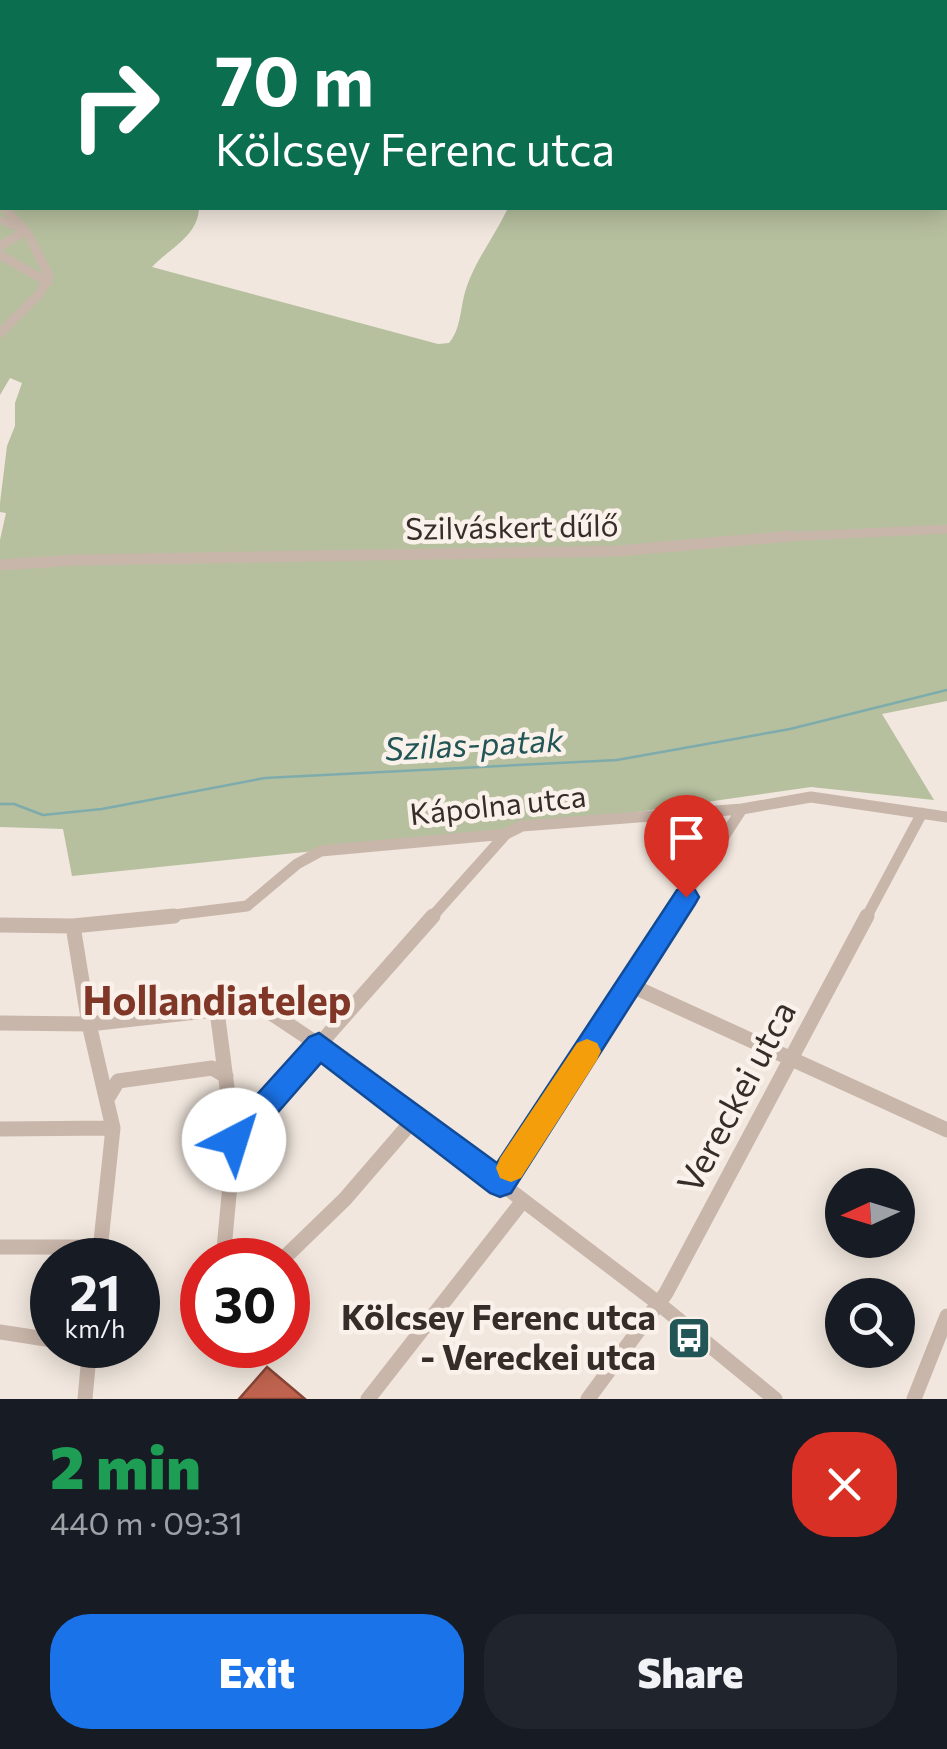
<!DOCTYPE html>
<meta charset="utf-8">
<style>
:root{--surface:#171b24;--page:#20242c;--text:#f1f3f6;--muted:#9ea1a6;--accent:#1a73e8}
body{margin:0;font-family:Commissioner,sans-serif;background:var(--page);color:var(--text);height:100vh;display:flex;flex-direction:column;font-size:38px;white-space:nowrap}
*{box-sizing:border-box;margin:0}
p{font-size:32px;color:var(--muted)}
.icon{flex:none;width:55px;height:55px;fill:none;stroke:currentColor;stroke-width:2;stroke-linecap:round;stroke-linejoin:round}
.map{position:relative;height:1399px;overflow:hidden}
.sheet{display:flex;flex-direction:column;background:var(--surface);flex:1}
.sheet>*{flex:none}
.guide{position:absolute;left:0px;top:0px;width:948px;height:210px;box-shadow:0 5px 25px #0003;background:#0b6e4f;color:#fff;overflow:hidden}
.needle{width:65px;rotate:266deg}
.buttons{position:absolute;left:825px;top:1168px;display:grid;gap:20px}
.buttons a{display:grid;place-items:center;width:90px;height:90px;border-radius:50%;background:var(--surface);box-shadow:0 5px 25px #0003;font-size:50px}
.speed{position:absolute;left:30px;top:1238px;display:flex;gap:20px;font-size:50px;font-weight:700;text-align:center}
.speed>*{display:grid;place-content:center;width:130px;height:130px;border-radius:50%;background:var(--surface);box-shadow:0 5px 25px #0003;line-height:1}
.speed small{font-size:25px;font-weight:400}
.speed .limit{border:15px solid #d22;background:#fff;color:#111}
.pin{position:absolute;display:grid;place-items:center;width:85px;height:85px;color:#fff;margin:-102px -42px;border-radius:50% 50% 50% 0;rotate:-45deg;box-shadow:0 0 10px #0007}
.pin .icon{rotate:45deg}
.me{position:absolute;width:110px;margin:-55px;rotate:40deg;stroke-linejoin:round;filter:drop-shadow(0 0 8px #0008)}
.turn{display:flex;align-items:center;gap:35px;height:210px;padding:0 50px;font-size:45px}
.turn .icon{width:130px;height:130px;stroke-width:2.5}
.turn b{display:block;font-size:70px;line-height:85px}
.round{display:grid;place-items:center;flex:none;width:105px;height:105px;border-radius:40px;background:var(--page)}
.summary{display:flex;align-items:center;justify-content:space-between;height:170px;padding:0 50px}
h1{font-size:60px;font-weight:800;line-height:75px;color:#1e9e55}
.cta{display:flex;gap:20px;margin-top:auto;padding:20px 50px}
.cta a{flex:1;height:115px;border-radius:40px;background:var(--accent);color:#fff;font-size:40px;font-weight:800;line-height:115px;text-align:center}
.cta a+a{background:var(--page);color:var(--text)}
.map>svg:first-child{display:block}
</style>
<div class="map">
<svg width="947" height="1399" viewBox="0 0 947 1399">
<rect width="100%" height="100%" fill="#f1e7de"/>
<path fill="#b6bf9e" d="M0 133 2 208H199C198 236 170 248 152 267L438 344 449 343C460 330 460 313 464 296 472 264 494 238 508 208H945L947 191V701L882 714 934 800 811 787 491 833 72 876 63 829 0 827V540L6 513 0 512V503L7 446 15 426V403L22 383 10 378 0 395Z"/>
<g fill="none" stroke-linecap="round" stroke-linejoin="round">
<path stroke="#7eacac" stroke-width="2.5" d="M0 804H14L43 815 102 809 265 778 617 760 790 729 947 690"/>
</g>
<path fill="#bf634e" stroke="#864537" stroke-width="2.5" d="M267 1367 305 1399H239Z"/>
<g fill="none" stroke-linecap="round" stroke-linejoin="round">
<path stroke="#c9b6aa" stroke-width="8" d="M0 204 26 230 13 238
M0 220 26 230 30 238"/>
<path stroke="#c9b6aa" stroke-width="9" d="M0 246 17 236
M0 255 48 282
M0 333 39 294 49 276 29 236
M763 538 947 529"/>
<path stroke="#c9b6aa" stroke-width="11" d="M0 565 77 560 618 551 791 536
M149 918 247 906 297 864 321 851 506 834 522 826 742 809 811 797 947 817
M431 918 506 834
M671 918 742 809
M866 918 922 813"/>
<path stroke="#c9b6aa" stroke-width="15" d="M0 925 73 926 174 916
M73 926 89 1024 113 1128 99 1260
M630 985 947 1130
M217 1011 234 1141 223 1260
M0 1023 89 1024 251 1006 268 1011 319 1045 658 1303 775 1399
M109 1096 118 1081 212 1068 226 1076
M0 1129 113 1128
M234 1141 433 916
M500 1184 673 916
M0 1247H101
M282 1260 345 1199 414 1119
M0 1332 52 1340
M85 1399 90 1345
M368 1399 522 1202
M588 1399 666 1293 867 916
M914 1399 947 1316"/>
</g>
<path fill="#1a73e8" stroke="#114b97" stroke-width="2.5" d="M686 887 695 890 699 897 695 904 511 1193 500 1197 490 1193 321 1063 245 1150 234 1154 224 1150 220 1140 224 1131 309 1037 319 1033 497 1163 677 890Z"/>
<path fill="#f59e0b" d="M587 1039 597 1043 601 1051 597 1060 521 1178 511 1182 500 1178 496 1168 500 1158 577 1043Z"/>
<defs>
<g id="bus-square" transform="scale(2.25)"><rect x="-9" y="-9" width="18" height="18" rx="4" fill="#215556" stroke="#f9f1ea"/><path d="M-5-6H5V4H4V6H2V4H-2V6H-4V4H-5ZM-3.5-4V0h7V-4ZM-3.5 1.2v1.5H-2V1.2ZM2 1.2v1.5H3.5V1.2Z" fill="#fff"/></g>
</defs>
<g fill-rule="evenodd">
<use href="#bus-square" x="689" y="1338"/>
</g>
<g text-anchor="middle" stroke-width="9" stroke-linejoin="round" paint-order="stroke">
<g font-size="30" fill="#362d29" stroke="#f9f1ea">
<text transform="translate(512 528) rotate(-1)" y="10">Szilváskert dűlő</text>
<text transform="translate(498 806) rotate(-6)" y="10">Kápolna utca</text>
</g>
<g font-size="32" font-style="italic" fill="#215556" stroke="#f9f1ea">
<text transform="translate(474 745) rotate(-3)" y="11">Szilas-patak</text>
</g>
<g font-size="35" fill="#362d29" stroke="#f9f1ea">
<text transform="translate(737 1097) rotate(-62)" y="12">Vereckei utca</text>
</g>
<g font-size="35" font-weight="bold" fill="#362d29" stroke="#f9f1ea" text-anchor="end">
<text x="656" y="1330">Kölcsey Ferenc utca<tspan x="656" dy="40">- Vereckei utca</tspan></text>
</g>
<g font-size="40" font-weight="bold" fill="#813727" stroke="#f9f1ea">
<text x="217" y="1015">Hollandiatelep</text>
</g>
</g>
</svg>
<div class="buttons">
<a><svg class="needle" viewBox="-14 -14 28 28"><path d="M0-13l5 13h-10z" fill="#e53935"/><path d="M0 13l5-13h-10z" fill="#9ea1a6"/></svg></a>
<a><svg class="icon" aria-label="search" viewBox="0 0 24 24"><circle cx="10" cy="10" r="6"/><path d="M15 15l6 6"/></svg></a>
</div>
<div class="speed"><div>21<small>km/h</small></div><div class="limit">30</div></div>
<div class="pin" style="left:686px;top:897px;background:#d93025"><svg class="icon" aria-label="arrive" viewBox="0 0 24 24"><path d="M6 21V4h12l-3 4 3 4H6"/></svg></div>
<svg class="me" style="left:234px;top:1140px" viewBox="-20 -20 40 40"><circle r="19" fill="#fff"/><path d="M0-13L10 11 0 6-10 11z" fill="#1a73e8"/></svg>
<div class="guide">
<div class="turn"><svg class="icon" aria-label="right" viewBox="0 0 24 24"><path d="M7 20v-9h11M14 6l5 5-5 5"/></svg><div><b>70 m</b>Kölcsey Ferenc utca</div></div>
</div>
</div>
<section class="sheet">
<div class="summary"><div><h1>2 min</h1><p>440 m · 09:31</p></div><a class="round" style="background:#d93025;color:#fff"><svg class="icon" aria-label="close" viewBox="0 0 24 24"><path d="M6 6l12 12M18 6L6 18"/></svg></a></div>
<div class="cta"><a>Exit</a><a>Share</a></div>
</section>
